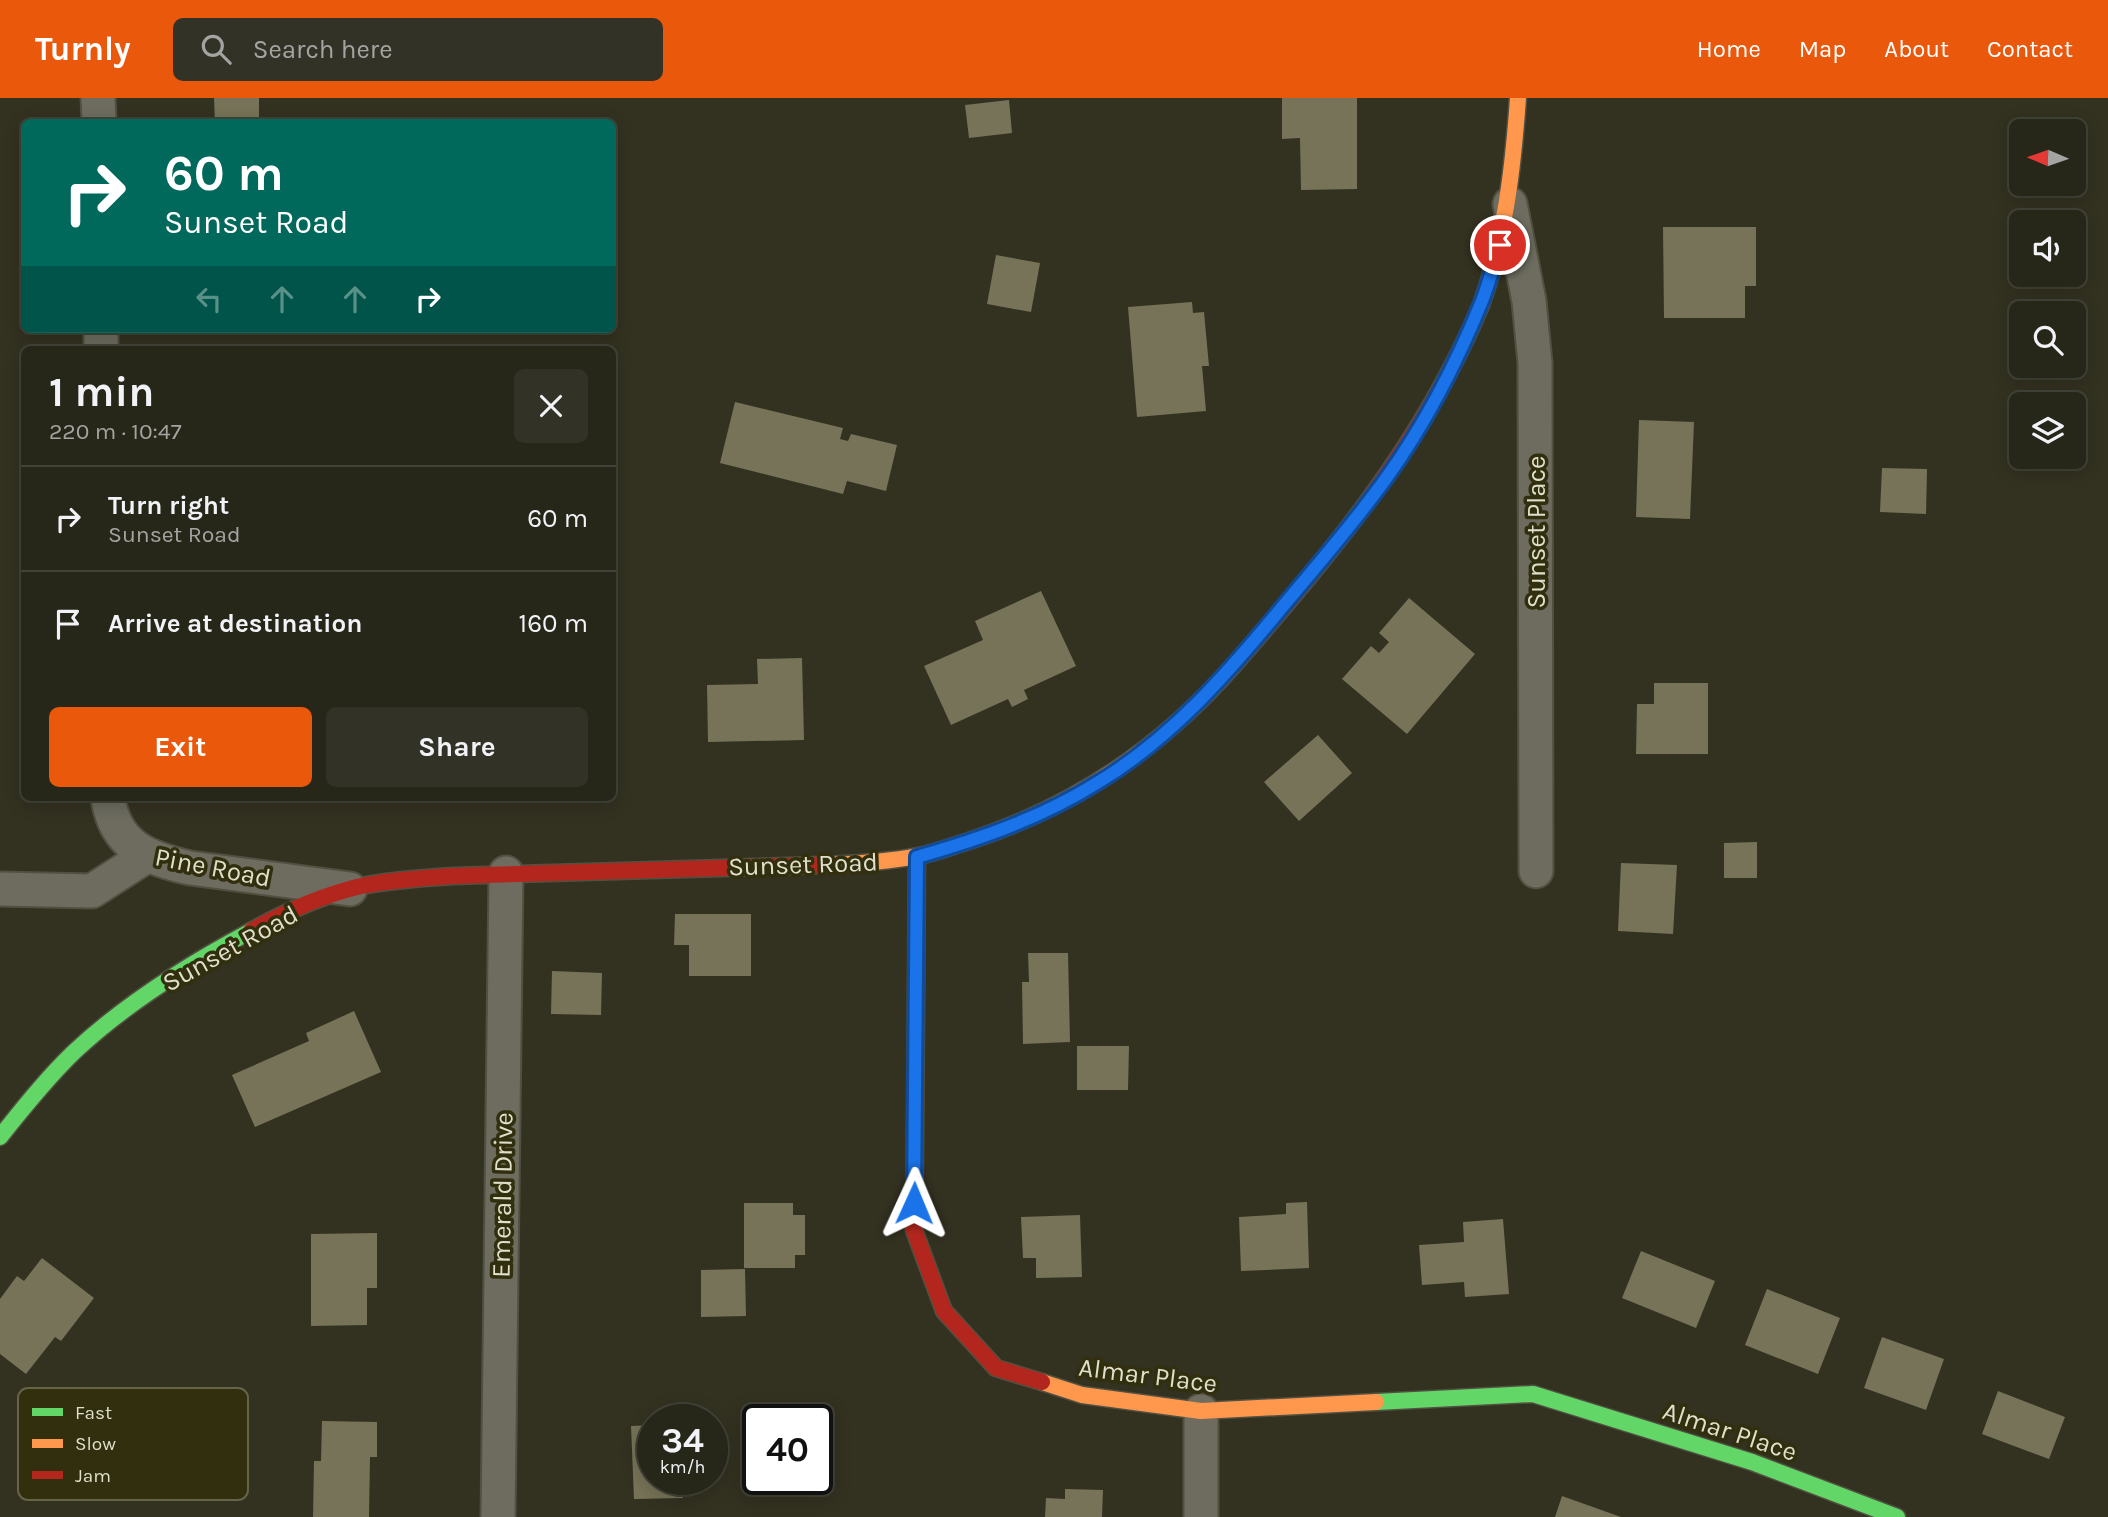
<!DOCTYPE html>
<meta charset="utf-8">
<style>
:root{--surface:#262619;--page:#323226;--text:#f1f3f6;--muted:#a4a5a2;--line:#424338;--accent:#ea580c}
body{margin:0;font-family:Karla,sans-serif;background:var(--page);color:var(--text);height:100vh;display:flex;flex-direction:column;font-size:26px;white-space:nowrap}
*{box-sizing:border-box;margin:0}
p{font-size:23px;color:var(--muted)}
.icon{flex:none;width:38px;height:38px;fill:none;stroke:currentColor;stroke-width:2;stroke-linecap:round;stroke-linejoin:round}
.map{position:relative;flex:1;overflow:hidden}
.panel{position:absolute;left:21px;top:248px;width:595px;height:455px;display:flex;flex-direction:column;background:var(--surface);border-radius:10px;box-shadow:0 4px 18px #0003,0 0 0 2px var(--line)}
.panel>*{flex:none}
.hud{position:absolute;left:21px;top:21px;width:595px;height:214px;border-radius:10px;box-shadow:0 4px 18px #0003,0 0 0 2px var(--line);background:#00695c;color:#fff;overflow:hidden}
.needle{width:46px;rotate:272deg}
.tools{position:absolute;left:2009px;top:21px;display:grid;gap:14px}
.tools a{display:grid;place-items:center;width:77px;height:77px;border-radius:10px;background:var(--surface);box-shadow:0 4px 18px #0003,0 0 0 2px var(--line);font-size:35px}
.speed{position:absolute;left:637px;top:1306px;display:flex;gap:14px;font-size:35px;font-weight:700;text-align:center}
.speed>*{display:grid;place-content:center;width:91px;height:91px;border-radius:50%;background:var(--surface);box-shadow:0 4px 18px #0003,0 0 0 2px var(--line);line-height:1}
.speed small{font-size:18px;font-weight:400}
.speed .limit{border:4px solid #111;border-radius:10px;background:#fff;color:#111}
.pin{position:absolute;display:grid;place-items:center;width:60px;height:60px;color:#fff;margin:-30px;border:4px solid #fff;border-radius:50%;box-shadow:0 2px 7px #0007}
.me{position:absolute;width:77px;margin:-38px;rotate:1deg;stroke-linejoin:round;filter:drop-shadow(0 0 5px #0008)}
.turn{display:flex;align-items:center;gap:24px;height:147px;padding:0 28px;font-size:32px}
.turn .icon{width:91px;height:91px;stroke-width:2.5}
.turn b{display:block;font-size:49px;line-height:60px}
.lanes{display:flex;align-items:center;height:66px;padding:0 28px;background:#0003;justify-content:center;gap:35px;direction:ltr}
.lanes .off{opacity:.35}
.round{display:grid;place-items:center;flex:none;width:74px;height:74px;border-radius:10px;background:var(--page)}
.overview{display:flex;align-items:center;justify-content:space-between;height:119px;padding:0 28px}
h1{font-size:42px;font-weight:700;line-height:52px}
.action{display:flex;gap:14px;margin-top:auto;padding:14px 28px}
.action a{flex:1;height:80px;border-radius:10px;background:var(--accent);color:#fff;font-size:28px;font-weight:700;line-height:80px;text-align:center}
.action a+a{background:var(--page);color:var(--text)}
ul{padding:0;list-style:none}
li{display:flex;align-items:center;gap:21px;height:105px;padding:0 28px;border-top:2px solid var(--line)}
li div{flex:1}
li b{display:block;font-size:26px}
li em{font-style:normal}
header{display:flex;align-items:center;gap:42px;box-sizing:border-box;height:98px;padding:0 35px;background:var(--accent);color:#fff}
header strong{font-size:33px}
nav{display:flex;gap:38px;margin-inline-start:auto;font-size:24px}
.search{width:490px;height:63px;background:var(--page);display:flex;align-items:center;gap:18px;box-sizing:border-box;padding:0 24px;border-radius:10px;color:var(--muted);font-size:26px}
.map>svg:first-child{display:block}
</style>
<header>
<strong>Turnly</strong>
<div class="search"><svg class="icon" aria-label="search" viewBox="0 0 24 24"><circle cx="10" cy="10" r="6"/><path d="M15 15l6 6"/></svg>Search here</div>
<nav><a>Home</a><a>Map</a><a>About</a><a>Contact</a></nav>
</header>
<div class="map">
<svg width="2108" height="1419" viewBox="0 0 2108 1419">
<rect width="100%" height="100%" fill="#333221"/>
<path fill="#767358" d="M214 0H259V24H215Z
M1282 0H1357V91L1301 92 1300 40 1282 41Z
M1009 2 1012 35 969 40 965 7Z
M1663 129H1756V188H1745V220H1664Z
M996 157 1040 165 1031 214 987 206Z
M1192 204 1193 215 1204 214 1209 268H1202L1206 313 1137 319 1128 209Z
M735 304 843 330 840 341 848 343 851 336 897 347 886 393 847 383 843 396 720 365Z
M1639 322 1694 324 1690 421 1636 419Z
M1882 370 1927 371 1926 416 1880 414Z
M1041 493 1076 568 1024 592 1028 601 1012 609 1008 601 951 627 924 568 983 542 975 523Z
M1409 500 1475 556 1407 636 1342 581 1371 548 1379 555 1389 544 1379 535Z
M802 560 804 642 708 644 707 587 758 586 757 561Z
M1654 585H1708V656H1636L1637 606H1654Z
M1318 637 1352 675 1299 723 1264 684Z
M1757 744V780H1724V745Z
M1621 765 1677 767 1673 836 1618 833Z
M675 816H751V878H689V847H674Z
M1028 855H1068L1070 944 1023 946 1022 884H1029Z
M552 873 602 875 601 917 551 916Z
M354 913 381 974 255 1029 232 977 309 943 306 935Z
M1077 948H1129L1128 992H1077Z
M1307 1104 1309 1170 1241 1173 1239 1119 1286 1116V1105Z
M744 1105H793V1117H805V1157H795V1170H744Z
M1080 1117 1082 1179 1036 1180V1160H1023L1021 1119Z
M1503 1121 1509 1196 1465 1199 1464 1184 1422 1187 1419 1147 1464 1144 1463 1124Z
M377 1135V1190H367V1227L311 1228V1136Z
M1641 1153 1715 1183 1696 1230 1622 1200Z
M42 1160 94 1200 61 1243 55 1239 26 1276 0 1256V1201L17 1178 24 1183Z
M745 1171 746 1218 701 1219V1172Z
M1767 1191 1840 1220 1818 1276 1745 1247Z
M1882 1239 1944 1261 1926 1312 1864 1290Z
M1998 1293 2065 1319 2049 1361 1982 1336Z
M322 1323 377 1324V1359H370L369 1419H313L314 1363H321Z
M653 1327V1381H683V1400L634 1401 631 1328Z
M1065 1391 1103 1392 1102 1419H1045L1046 1400 1065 1401Z
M1562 1398 1621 1419H1555Z"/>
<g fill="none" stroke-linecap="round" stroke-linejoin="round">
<g stroke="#515041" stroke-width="37">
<path id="street" d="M98 0 99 24
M1510 106 1529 203 1535 265 1536 773
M101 231V252
M108 700C115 748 147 760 190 770L350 791
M0 791 92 793 148 757
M498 1419 506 775
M1201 1419V1313"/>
</g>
<g stroke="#515041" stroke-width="19">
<path id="fast" d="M915 1036 917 759
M0 1039C23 1010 47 980 74 954 123 908 191 865 251 833
M1376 1304 1533 1296 1752 1364 1897 1419"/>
</g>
<g stroke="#515041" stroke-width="19">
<path id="slow" d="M1481 207C1505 140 1513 71 1518 0
M822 767C854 766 886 764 918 758 935 755 952 748 969 743 1073 709 1161 650 1233 568
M1042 1284 1082 1297 1201 1313 1376 1304"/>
</g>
<g stroke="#515041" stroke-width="19">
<path id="jam" d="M1233 568C1331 456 1423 346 1481 207
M251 833C285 814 323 797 361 788 391 782 422 780 453 778L822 767
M915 1036 914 1132 944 1213 996 1270 1042 1284"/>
</g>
<use href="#street" stroke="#6d6c5f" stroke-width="33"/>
<use href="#fast" stroke="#63d668" stroke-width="16"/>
<use href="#slow" stroke="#ff974d" stroke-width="16"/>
<use href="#jam" stroke="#b3261e" stroke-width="16"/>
</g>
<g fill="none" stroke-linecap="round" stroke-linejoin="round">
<g stroke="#114b97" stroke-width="18">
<path id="route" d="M914 1105 917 759C980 741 1041 720 1097 685 1172 640 1229 574 1284 507 1319 465 1355 424 1387 379 1426 325 1457 264 1482 203 1489 185 1494 166 1500 147"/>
</g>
<use href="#route" stroke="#1a73e8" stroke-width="12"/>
</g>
<g text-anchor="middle" stroke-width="7" stroke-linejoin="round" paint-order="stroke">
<g font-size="26" fill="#dfdfcc" stroke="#312f0e">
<text transform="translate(1536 434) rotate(-90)" y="9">Sunset Place</text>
<text transform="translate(803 766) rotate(-2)" y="9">Sunset Road</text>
<text transform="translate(213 769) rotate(11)" y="9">Pine Road</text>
<text transform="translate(230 850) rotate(-29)" y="9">Sunset Road</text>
<text transform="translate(502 1097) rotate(-89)" y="9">Emerald Drive</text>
<text transform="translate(1148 1277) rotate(7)" y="9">Almar Place</text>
<text transform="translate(1730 1333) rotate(18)" y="9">Almar Place</text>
</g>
</g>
<rect x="18" y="1290" width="230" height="112" rx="10" fill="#312f0e" stroke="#656447" stroke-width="2"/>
<rect x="32" y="1310" width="31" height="8" fill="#63d668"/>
<rect x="32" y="1341" width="31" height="9" fill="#ff974d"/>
<rect x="32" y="1373" width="31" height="8" fill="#b3261e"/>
<g font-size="19" fill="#dfdfcc">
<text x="75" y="1321">Fast</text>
<text x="75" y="1352">Slow</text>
<text x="75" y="1384">Jam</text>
</g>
</svg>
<div class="tools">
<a><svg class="needle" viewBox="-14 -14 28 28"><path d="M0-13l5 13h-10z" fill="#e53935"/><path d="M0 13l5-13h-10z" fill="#a4a5a2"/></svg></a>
<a><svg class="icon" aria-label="sound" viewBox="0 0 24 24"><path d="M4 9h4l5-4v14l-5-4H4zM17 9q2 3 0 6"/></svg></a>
<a><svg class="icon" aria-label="search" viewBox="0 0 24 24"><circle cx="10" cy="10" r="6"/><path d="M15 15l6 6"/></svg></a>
<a><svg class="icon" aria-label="layers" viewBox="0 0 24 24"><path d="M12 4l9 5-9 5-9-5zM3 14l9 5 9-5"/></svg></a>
</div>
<div class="speed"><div>34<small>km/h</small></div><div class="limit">40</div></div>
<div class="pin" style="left:1500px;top:147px;background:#d93025"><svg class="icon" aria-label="arrive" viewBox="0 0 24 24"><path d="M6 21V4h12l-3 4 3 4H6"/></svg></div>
<svg class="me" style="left:914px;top:1105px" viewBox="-20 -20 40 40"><path d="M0-17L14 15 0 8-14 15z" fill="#1a73e8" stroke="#fff" stroke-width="4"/></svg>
<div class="hud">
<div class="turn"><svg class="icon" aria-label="right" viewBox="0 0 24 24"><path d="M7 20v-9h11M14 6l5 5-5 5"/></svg><div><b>60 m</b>Sunset Road</div></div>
<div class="lanes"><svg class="icon off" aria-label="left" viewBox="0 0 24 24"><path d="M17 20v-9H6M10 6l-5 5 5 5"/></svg><svg class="icon off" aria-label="ahead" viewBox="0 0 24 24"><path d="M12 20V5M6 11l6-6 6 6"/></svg><svg class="icon off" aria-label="ahead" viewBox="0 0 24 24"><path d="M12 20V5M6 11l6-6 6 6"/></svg><svg class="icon" aria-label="right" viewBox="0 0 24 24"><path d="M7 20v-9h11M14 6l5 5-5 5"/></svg></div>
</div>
<section class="panel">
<div class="overview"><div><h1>1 min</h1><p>220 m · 10:47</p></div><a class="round"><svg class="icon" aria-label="close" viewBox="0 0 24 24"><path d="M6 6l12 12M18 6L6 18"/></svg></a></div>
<ul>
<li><svg class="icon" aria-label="right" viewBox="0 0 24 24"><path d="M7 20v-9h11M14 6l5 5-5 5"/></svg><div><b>Turn right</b><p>Sunset Road</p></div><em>60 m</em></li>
<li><svg class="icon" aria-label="arrive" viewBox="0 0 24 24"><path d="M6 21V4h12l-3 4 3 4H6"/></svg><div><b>Arrive at destination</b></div><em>160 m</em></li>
</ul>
<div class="action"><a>Exit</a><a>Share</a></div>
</section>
</div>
